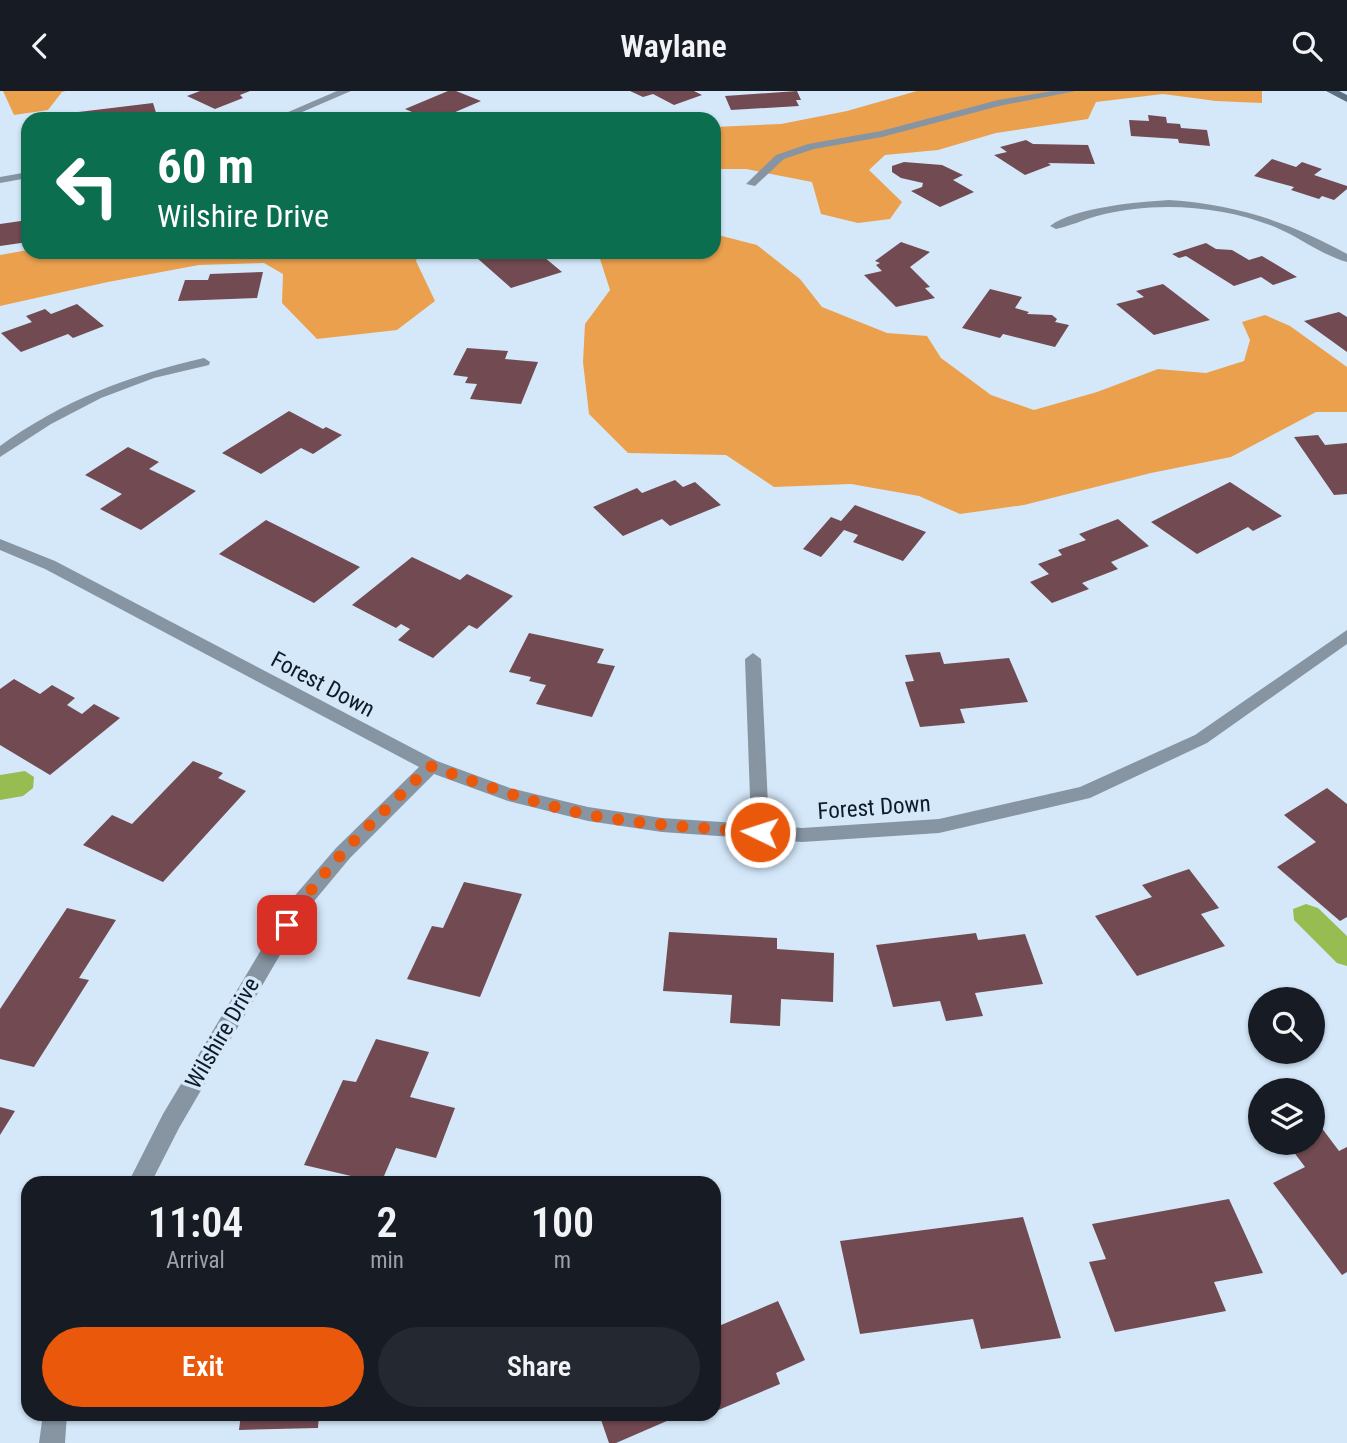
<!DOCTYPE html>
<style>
:root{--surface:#171b24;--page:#242831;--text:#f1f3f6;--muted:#9ea1a6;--accent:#ea580c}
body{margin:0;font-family:"Roboto Condensed",sans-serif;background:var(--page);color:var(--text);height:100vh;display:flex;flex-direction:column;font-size:26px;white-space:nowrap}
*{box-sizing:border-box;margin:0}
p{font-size:23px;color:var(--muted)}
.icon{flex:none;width:38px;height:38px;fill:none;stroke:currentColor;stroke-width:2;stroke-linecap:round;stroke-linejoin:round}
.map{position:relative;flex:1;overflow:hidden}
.drawer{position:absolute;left:21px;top:1085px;width:700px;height:245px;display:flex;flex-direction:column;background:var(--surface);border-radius:21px;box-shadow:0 2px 5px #0004}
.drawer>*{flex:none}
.hud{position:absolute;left:21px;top:21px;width:700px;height:147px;border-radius:21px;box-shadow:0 2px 5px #0004;background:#0b6e4f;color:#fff;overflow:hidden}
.controls{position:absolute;left:1248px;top:896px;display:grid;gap:14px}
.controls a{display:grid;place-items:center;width:77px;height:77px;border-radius:50%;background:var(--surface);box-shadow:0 2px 5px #0004;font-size:35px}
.pin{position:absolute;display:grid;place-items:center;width:60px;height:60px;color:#fff;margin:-30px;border-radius:14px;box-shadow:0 4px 10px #0006}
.me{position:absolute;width:77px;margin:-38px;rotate:274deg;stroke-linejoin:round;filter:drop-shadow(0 0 5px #0008)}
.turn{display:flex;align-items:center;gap:24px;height:147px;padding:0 21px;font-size:32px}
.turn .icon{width:91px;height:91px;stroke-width:2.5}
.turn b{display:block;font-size:49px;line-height:60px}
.eta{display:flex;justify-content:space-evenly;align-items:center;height:119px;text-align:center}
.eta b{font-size:42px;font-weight:600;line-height:49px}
.primary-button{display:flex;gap:14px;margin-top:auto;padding:14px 21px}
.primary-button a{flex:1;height:80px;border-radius:42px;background:var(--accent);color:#fff;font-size:28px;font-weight:600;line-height:80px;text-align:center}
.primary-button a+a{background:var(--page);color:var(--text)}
header{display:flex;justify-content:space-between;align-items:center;height:91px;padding:0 21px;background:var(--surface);font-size:32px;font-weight:600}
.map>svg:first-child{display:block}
</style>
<header><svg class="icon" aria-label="back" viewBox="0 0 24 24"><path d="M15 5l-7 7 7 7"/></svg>Waylane<svg class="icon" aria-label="search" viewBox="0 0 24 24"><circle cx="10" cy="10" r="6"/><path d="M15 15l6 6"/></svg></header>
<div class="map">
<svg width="1347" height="1352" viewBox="0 0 1347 1352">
<rect width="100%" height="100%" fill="#d4e8fa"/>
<path fill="#eba04e" d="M3 0H66L62 1 48 19 14 24Z
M917 0H1262V12L1216 10 1163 3 1096 11 1088 28 996 42 938 59 885 64 869 79 902 111 890 128 858 132 821 123 812 91 746 78H714V36L781 33 847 20Z
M714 143 757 154 800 188 822 216 887 242 927 245 941 267 991 304 1034 319 1097 301 1158 278 1206 282 1244 270 1250 249 1242 231 1265 224 1290 235 1347 276V321H1316L1231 366 1151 382 1024 414 960 423 919 405 851 393 774 396 726 364 628 362 589 323 583 271 585 233 610 199 599 165 592 161H714Z
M28 159 419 161 416 170 435 210 397 239 317 248 282 212 283 183 264 172 199 174 108 191 0 215V164Z"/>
<path fill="#96bc52" d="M25 680 34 686 33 697 23 705 0 709V684Z
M1306 813 1318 817 1347 845V875L1337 872 1294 829 1293 818Z"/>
<path fill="#724a52" d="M200 0H250L240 4 243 7 215 18 187 5Z
M448 0H456L481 10 439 28H428L405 18Z
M630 0H694L702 4 674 14 653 3 643 6Z
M797 0 801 9H796L799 15 731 19 725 5Z
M153 12 158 28H63L62 23Z
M1148 24 1166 26 1167 32 1180 33 1181 37 1207 39 1210 55 1179 52 1178 48 1131 45 1129 29 1149 30Z
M1026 49 1033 53 1088 54 1095 73 1048 72 1051 74 1025 84 994 64 1007 61 1000 56Z
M1272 68 1296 76 1302 71 1322 78 1314 84 1347 95V98L1334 109 1322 105 1319 108 1291 99 1294 96 1254 85Z
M904 71 942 74 963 84 953 89 974 101 940 116 911 100 922 96 923 92 901 87 892 81V75Z
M28 129V151L0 155V133Z
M901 151 930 161 910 176 930 196 925 197 935 207 896 216 864 184 882 180 876 174 880 172 875 170Z
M1206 152 1216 158 1232 159 1249 169 1262 165 1297 186 1273 194 1261 186 1234 195 1186 165 1179 167 1172 163Z
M451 161H538L562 181 511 197 477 167 449 164Z
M263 181 257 207 178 210 185 189H208L210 183Z
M1163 193 1210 229 1154 244 1116 213 1144 206 1136 200Z
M990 198 1022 206 1015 217 1029 221 1027 223 1052 224 1057 228 1055 231 1069 234 1055 256 1003 243 1000 247 962 237Z
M77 213 104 235 73 247 68 243 21 261 1 242 32 231 26 225 45 218 51 223Z
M1339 221 1347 226V261L1304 230Z
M467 257 508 260 505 268 538 271 521 313 470 308 477 293 465 292 468 286 453 284Z
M289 320 323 338 326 336 342 344 313 363 301 357 261 383 222 362Z
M1318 344 1325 354 1347 352V403L1334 404 1294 346Z
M128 356 159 371 149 378 196 400 141 439 100 418 122 403 85 384Z
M675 389 683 396 695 391 721 414 670 435 662 428 623 445 593 416 637 397 642 402Z
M1230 391 1282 425 1253 440 1248 436 1197 463 1151 431Z
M855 414 926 441 903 470 853 451 858 444 844 439 821 466 803 458 831 426 841 430Z
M1118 428 1149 455 1111 471 1118 478 1082 492 1089 498 1052 512 1030 491 1049 483 1038 473 1062 464 1058 459 1086 449 1079 443Z
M266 429 360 476 314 512 219 463Z
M412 466 460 489 467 483 513 505 477 538 469 534 433 567 398 549 410 538 401 533 396 537 352 514Z
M529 542 604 558 597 572 615 575 592 626 536 613 546 594 529 590 531 586 509 581Z
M940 561 944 573 1009 567 1028 611 960 618 965 632 920 636 905 591 914 590 905 564Z
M14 588 40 603 52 594 75 607 67 614 82 623 94 613 120 627 50 684 0 654V598Z
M193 670 223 682 218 687 246 700 163 791 83 754 112 724 132 733Z
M1327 697 1347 713V826L1340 830 1277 776 1316 751 1284 724Z
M1189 778 1219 817 1201 823 1225 855 1137 885 1095 825 1152 806 1142 794Z
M464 791 522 803 480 906 407 888 432 835 443 837Z
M67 817 116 829 79 887 89 889 34 976 0 968V918Z
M669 841 777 847V858L834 862 833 911 781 908 780 935 730 932 732 904 663 900Z
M976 842 978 849 1025 843 1043 893 975 902 983 925 946 930 940 910 893 916 876 854Z
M376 948 429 961 410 1006 455 1017 436 1067 396 1057 381 1092 304 1074 343 989 356 991Z
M0 1016 15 1020 0 1044Z
M1321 1036 1339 1060 1347 1056V1181L1342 1184 1273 1092 1305 1076 1287 1052H1312V1040Z
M1229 1108 1263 1182 1214 1191 1226 1220 1115 1241 1089 1171 1106 1168 1092 1133Z
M1023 1126 1061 1247 981 1258 973 1228 860 1243 840 1150Z
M778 1210 805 1269 776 1282 780 1293 716 1320 714 1313V1237Z
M241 1323H319L318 1337 239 1339Z
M599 1323H683L616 1352H609Z"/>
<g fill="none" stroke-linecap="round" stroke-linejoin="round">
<path fill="#8795a2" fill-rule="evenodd" d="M1053 0H1076L999 15 882 46 814 58 784 68 755 95 746 93 776 64 808 53 881 40 998 9Z"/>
<path fill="#8795a2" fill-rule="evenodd" d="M337 0H351L286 28H272Z
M28 81V87L0 92V86Z
M1169 109C1234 113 1290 131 1347 163V171C1322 164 1299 146 1275 136 1219 114 1155 110 1097 125 1083 129 1070 135 1056 138L1050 135C1075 116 1138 111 1169 109Z
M204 267 210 271 209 274 154 287 101 307 51 333 0 366V355C62 310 130 284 204 267Z
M0 448 55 470 437 670 510 697 588 716 662 727 751 733 745 568 753 562 761 568 769 734 802 737 939 728 1080 696 1195 644 1347 539V553L1207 652 1090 707 939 742 802 751 662 741 588 730 508 710 434 683 350 767 305 821 179 1037 151 1092H128L163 1023 291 809 336 757 419 676 45 478 0 459Z
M43 1323H67L65 1352H39Z"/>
<path fill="#5b6f82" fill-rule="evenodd" d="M1326 0H1339L1347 4V11Z"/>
</g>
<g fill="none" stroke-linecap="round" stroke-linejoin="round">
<path stroke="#ea580c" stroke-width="12" stroke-dasharray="0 21.6" d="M287 834C324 773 380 725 430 675 483 694 535 713 590 724 646 734 703 737 760 741"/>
</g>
<g text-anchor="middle" stroke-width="7" stroke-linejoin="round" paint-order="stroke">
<g font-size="23" fill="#0e1a25" stroke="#d4e8fa">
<text transform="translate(323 593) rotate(28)" y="8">Forest Down</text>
<text transform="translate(874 716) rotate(-4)" y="8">Forest Down</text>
<text transform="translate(222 942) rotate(-60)" y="8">Wilshire Drive</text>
</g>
</g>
</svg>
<div class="controls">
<a><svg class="icon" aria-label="search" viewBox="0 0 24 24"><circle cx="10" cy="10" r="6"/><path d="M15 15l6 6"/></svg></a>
<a><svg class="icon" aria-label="layers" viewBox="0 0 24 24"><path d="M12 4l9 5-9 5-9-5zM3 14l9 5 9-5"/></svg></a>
</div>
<div class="pin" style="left:287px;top:834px;background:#d93025"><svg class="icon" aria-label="arrive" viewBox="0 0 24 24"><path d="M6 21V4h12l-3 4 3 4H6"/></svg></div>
<svg class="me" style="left:760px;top:741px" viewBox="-20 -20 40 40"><circle r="17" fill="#ea580c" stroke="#fff" stroke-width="3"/><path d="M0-11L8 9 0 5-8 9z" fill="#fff"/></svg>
<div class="hud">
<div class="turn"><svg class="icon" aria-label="left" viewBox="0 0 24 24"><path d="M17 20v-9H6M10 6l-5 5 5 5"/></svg><div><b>60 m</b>Wilshire Drive</div></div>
</div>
<section class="drawer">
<div class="eta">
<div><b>11:04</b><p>Arrival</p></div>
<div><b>2</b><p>min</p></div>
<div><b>100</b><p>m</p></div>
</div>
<div class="primary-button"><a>Exit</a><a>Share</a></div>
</section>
</div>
